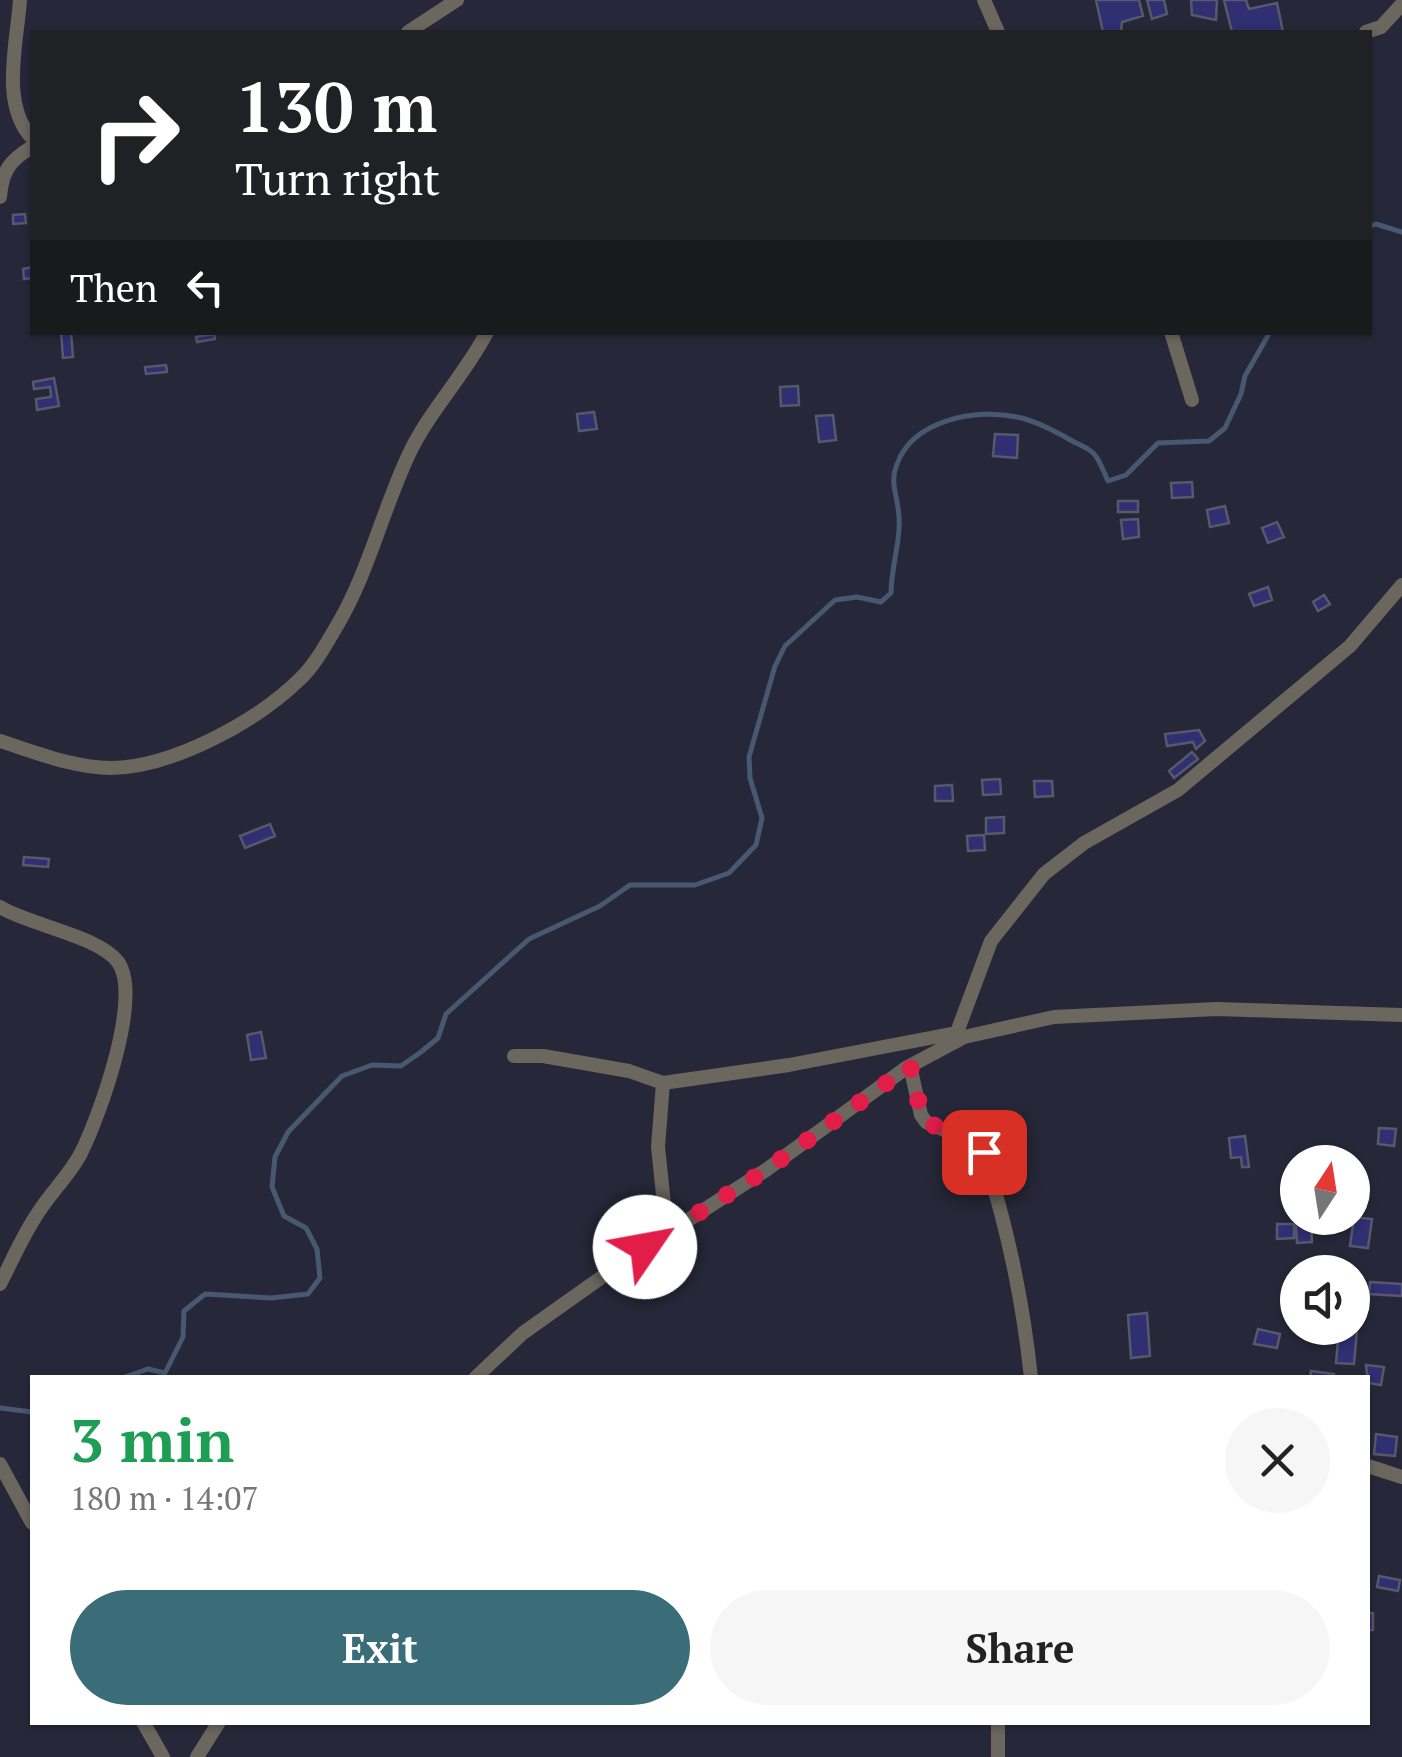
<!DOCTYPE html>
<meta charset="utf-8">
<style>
:root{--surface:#fff;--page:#f6f6f6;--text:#222;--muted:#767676;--accent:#3a6d78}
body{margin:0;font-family:"PT Serif",serif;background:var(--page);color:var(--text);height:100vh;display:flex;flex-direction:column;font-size:38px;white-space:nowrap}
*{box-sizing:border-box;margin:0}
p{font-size:32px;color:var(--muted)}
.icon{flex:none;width:55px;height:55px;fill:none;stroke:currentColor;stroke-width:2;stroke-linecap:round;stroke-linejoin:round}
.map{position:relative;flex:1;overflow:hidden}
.panel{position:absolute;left:30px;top:1375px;width:1340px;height:350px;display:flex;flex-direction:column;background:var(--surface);border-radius:0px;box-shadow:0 2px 8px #0004}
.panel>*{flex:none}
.hud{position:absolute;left:30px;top:30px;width:1342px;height:305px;border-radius:0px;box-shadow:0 2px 8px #0004;background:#202124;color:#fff;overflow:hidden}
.needle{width:65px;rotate:12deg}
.fabs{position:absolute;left:1280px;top:1145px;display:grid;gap:20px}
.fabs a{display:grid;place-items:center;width:90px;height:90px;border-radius:50%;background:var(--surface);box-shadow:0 2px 8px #0004;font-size:50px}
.pin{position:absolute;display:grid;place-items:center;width:85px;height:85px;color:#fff;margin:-42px;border-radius:20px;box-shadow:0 5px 15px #0006}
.me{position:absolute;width:110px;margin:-55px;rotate:57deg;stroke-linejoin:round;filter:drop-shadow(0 0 8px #0008)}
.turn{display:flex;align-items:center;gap:35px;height:210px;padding:0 40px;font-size:45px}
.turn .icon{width:130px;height:130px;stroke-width:2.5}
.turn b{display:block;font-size:70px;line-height:85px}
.then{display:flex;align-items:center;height:95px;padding:0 40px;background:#0003;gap:20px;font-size:38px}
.round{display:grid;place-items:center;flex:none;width:105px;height:105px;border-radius:52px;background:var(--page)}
.summary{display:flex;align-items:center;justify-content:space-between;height:170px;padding:0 40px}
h1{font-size:60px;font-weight:600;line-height:75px;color:#1e9e55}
.primary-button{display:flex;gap:20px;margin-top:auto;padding:20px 40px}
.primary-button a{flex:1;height:115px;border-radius:60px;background:var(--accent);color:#fff;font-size:40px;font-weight:600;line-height:115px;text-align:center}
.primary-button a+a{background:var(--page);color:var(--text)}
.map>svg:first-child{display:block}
</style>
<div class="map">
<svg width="1402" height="1757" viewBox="0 0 1402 1757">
<rect width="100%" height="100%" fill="#262839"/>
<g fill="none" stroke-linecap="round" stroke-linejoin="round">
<path stroke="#485870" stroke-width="5" d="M1370 226 1376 224 1402 232
M122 1378 148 1369 165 1373 183 1337 184 1311 205 1294 271 1298 308 1294 320 1278 317 1249 306 1228 284 1216 272 1187 275 1157 288 1132 342 1076 372 1065 401 1066 421 1052 438 1038 446 1014 529 939 600 906 630 885H695L729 873 756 845 762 818 750 778 749 757 775 666 785 646 835 600 857 597 881 602 891 593C891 565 903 536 898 508 896 492 890 481 897 464 913 420 976 408 1017 417 1037 421 1057 432 1074 442 1080 445 1090 449 1094 454 1100 460 1104 473 1108 481L1126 475 1158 443 1209 441 1225 428 1241 394 1245 376 1270 332
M0 1408 32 1412"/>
</g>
<path fill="#2f2f72" stroke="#56586b" stroke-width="2.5" d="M1096 0H1139L1143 16 1122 22 1121 32H1103Z
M1147 0H1164L1167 14 1152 19Z
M1191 0H1217L1216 20 1192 15Z
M1224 0H1246L1249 9 1277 3 1283 32H1232Z
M25 214 26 223 13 224V215Z
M32 267V278L24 279 23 269Z
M61 332H71L73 357 63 358Z
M214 334 215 339 197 342 196 337Z
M166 365 167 372 146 374 145 367Z
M54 378 59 406 37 410 36 399 51 397 50 387 34 389 33 382Z
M798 386 799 405 781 406 780 387Z
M594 412 597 429 579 431 577 414Z
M833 415 836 440 819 442 816 416Z
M995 434 1018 435 1017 458 993 456Z
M1192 482 1193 497 1172 498 1171 483Z
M1118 501H1138V512H1118Z
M1225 506 1229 523 1210 527 1207 510Z
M1138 519 1139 537 1123 539 1121 520Z
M1277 522 1284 537 1268 543 1262 528Z
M1268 587 1272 600 1254 606 1249 594Z
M1324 595 1330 604 1318 611 1313 602Z
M1199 730 1205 741 1196 749 1193 742 1167 746 1165 734Z
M1192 752 1198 759 1174 778 1169 771Z
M1000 779 1001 794 983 795 982 780Z
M1034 781H1052L1053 796 1035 797Z
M952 785 953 801H935V786Z
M1004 817V833L986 834V818Z
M270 824 275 836 245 848 240 836Z
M984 835 985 850 968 851 967 836Z
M24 857 49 859 48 867 23 865Z
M261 1032 266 1058 251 1060 247 1035Z
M1379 1128 1396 1129 1394 1146 1378 1144Z
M1245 1136 1249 1167H1242L1241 1157 1231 1158 1229 1138Z
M1354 1217 1372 1219 1368 1248 1350 1246Z
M1277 1224H1294V1238L1277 1239Z
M1296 1224H1311L1312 1242 1297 1243Z
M1370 1282 1402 1284V1296L1369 1294Z
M1147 1313 1150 1356 1131 1358 1128 1315Z
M1258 1329 1280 1334 1277 1348 1254 1344Z
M1339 1329 1357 1330 1354 1364 1336 1363Z
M1366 1365 1384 1367 1381 1385 1368 1383Z
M1311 1371 1334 1374 1333 1378H1310Z
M1376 1434 1397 1437 1395 1456 1374 1454Z
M1379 1576 1400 1580 1398 1591 1377 1587Z
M1368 1613H1373V1630H1368Z"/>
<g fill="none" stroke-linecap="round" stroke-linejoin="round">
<path stroke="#6b665e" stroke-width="14" d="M20 0C17 43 0 104 32 138
M984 0 998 32
M408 32 457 0
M1366 32 1381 27 1402 4
M0 197C2 171 10 160 32 147
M1171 332 1192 400
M0 741C35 752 74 768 111 768 173 767 256 722 300 679 314 666 325 646 335 629 368 575 382 511 409 454 429 411 465 375 487 332
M0 907C29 925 99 936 118 962 143 997 99 1117 81 1153 69 1176 49 1194 36 1216 22 1237 12 1261 0 1284
M953 1043 991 941 1044 874 1084 843 1178 790 1350 646 1402 585
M514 1056H543L629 1071 663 1083 789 1065 956 1033
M910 1066 921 1115 926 1122 975 1143 983 1152C1007 1225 1023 1301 1031 1378
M663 1083 658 1147 667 1233
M475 1378 523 1333 623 1262 766 1170 906 1068 964 1037 1054 1017 1216 1009 1402 1015
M0 1464 32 1523
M1368 1466 1402 1477
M143 1722 163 1757
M197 1757 219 1722
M998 1757V1722"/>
</g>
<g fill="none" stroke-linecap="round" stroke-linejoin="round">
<path stroke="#e11d48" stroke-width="18" stroke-dasharray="0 32.4" d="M645 1247 766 1170 910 1066 922 1116 926 1122 975 1143 984 1152"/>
</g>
</svg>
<div class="fabs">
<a><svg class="needle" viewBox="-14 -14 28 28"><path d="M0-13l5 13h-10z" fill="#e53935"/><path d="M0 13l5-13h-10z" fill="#767676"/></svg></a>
<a><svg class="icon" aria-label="sound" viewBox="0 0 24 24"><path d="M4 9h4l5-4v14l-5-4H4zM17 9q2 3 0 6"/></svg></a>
</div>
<div class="pin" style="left:984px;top:1152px;background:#d93025"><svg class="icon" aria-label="arrive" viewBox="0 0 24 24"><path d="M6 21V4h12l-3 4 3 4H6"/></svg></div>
<svg class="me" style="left:645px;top:1247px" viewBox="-20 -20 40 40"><circle r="19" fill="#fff"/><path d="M0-13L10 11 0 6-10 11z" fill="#e11d48"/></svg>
<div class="hud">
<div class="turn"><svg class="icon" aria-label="right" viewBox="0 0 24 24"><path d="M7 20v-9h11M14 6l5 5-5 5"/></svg><div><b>130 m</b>Turn right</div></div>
<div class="then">Then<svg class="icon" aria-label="left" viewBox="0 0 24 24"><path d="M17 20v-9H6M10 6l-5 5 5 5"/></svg></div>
</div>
<section class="panel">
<div class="summary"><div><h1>3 min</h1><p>180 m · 14:07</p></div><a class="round"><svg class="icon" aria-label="close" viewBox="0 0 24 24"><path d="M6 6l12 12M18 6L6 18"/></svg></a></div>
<div class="primary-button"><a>Exit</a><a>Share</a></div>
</section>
</div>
